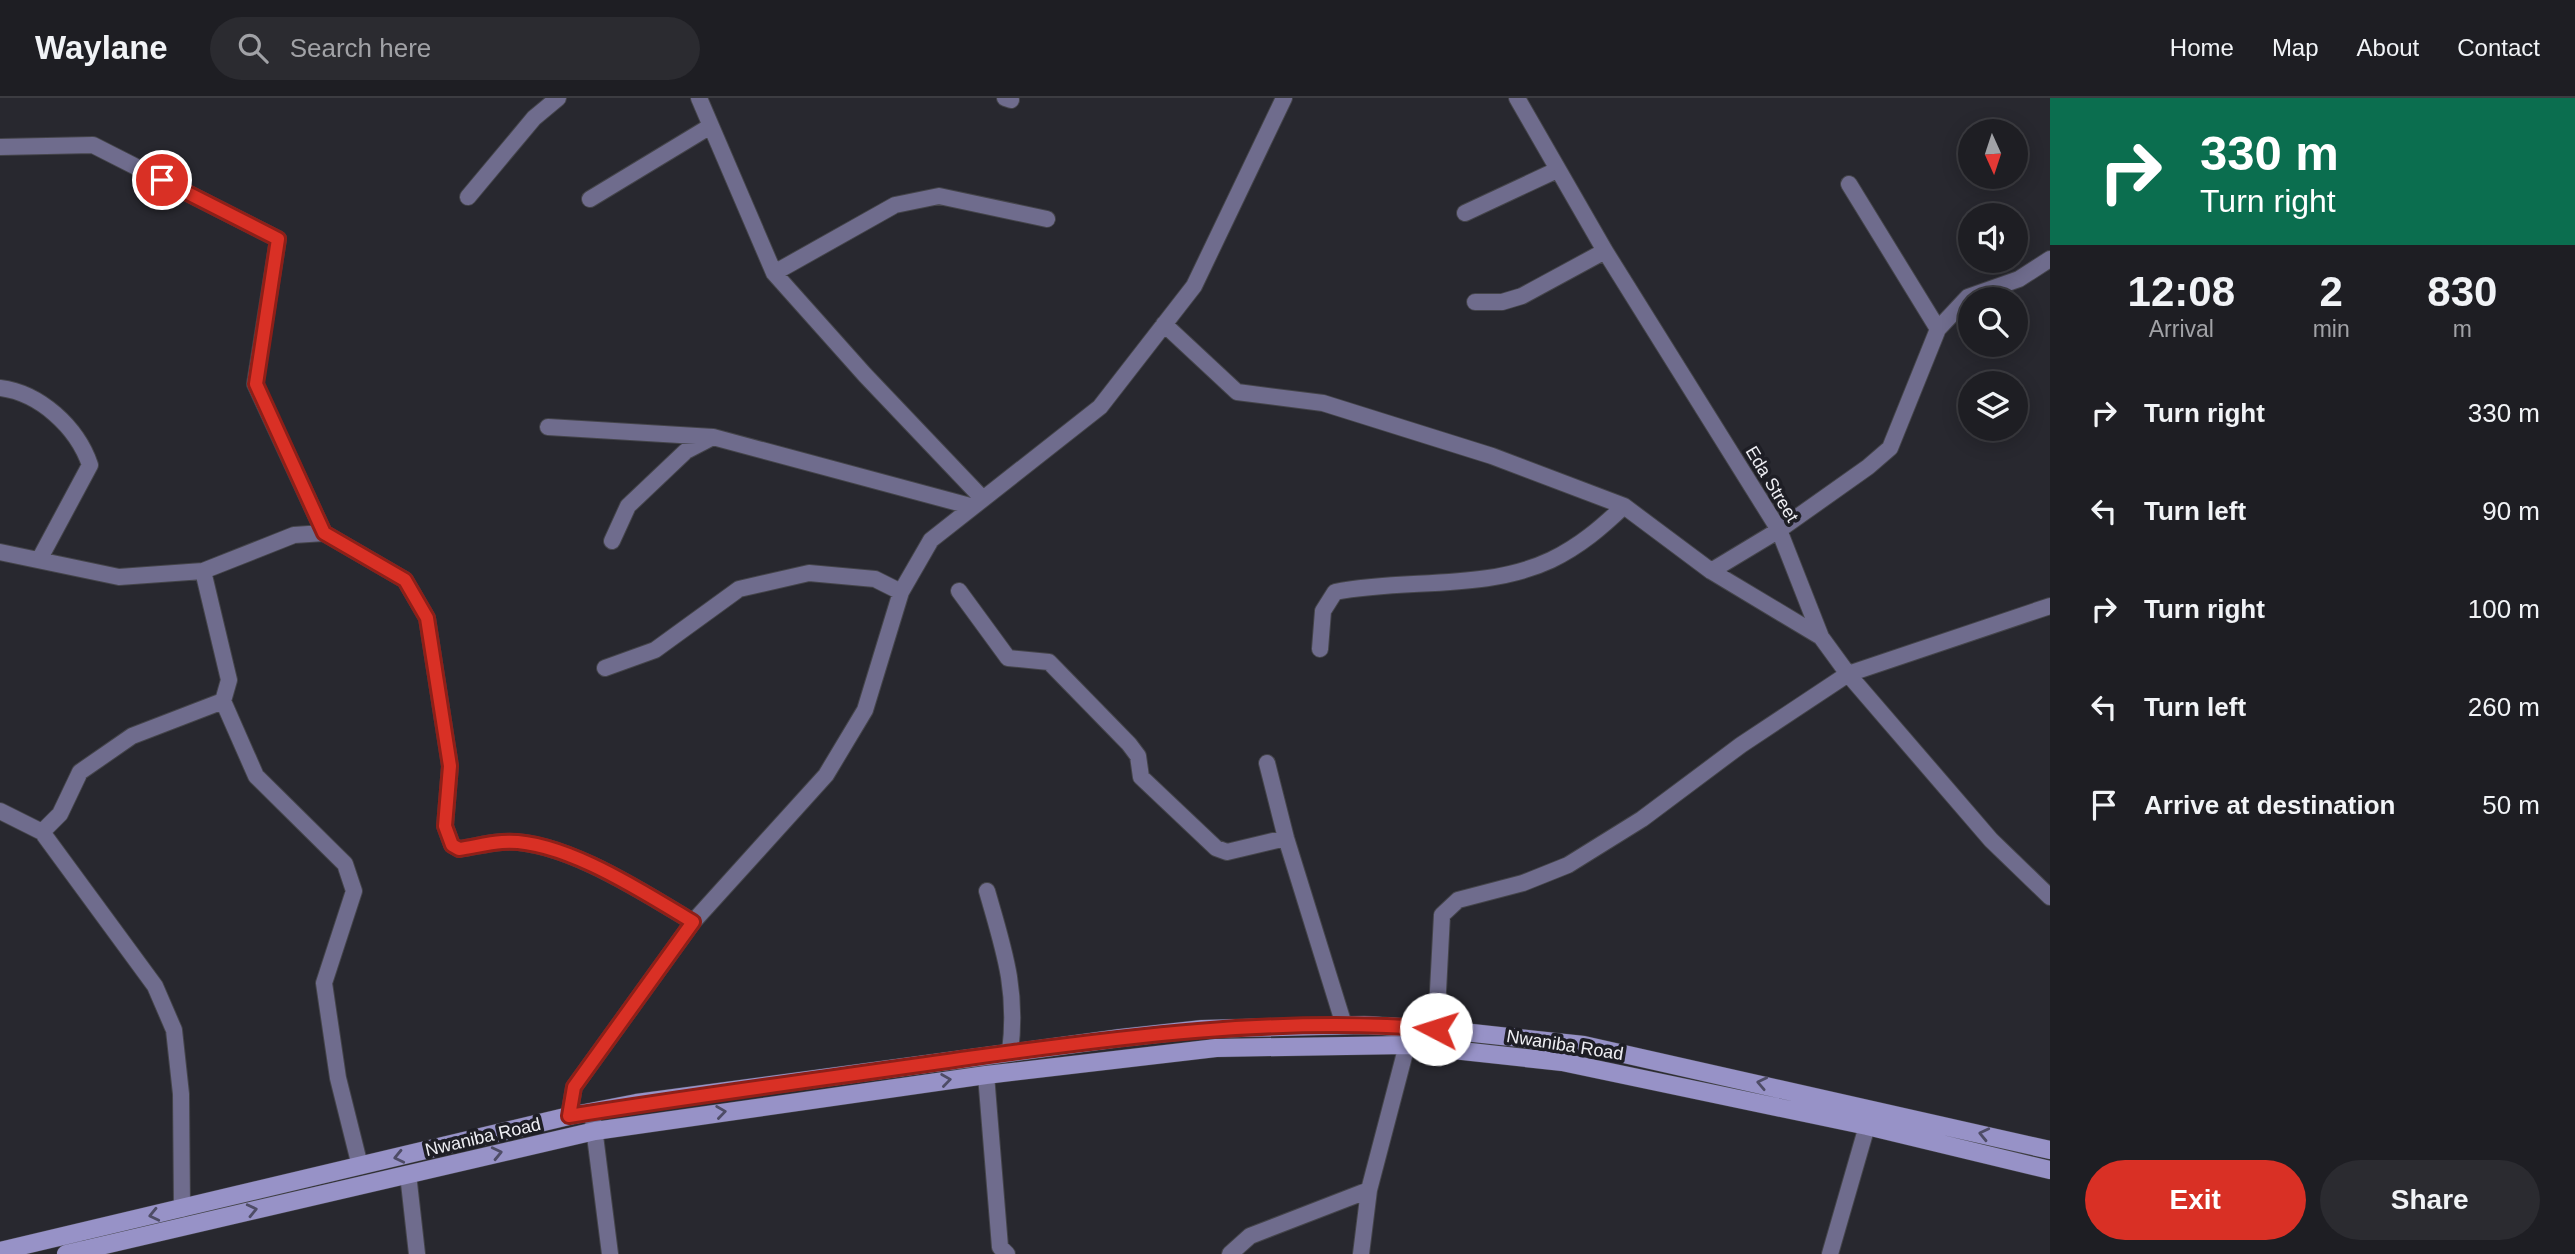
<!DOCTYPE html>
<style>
:root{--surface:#1e1e23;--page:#2b2b30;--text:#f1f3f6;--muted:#a1a2a6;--line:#3c3c41;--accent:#d93025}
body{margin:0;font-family:Arial,sans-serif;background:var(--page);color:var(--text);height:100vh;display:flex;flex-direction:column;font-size:26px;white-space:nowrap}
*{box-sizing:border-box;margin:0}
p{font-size:23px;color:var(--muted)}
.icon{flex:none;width:38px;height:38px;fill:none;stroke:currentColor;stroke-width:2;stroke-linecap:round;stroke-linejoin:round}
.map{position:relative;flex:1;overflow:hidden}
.panel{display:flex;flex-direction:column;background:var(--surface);width:525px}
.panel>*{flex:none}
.top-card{background:#0b6e4f;color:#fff;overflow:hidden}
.needle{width:46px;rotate:177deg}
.controls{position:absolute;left:1958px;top:21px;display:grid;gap:14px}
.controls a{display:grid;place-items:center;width:70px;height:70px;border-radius:50%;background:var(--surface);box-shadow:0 4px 18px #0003,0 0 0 2px var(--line);font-size:35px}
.pin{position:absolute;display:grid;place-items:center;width:60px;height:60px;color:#fff;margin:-30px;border:4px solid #fff;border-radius:50%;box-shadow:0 2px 7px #0007}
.me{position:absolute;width:77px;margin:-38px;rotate:275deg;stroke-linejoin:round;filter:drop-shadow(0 0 5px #0008)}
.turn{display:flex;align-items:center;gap:24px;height:147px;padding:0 35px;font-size:32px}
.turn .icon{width:91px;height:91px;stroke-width:2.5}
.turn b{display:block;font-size:49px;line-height:60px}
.eta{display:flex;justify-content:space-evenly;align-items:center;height:119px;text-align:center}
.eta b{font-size:42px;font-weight:700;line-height:49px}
.action{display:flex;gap:14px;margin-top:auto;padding:14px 35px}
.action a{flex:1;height:80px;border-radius:42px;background:var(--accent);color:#fff;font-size:28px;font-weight:700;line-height:80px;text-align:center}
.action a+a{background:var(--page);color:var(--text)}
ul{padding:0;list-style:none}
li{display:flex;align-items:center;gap:21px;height:98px;padding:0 35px}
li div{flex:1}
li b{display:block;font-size:26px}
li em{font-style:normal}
header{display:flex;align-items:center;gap:42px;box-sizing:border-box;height:98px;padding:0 35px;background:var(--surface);border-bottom:2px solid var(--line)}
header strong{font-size:33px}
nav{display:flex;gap:38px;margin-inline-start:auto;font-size:24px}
.search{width:490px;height:63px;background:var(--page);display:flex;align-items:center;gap:18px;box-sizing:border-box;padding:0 24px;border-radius:38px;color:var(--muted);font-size:26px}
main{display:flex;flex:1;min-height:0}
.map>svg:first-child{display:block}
</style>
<header>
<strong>Waylane</strong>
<div class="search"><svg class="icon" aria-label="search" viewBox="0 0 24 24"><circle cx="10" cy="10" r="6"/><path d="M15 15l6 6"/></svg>Search here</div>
<nav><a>Home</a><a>Map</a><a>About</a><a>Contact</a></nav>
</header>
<main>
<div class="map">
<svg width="2050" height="1156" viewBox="0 0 2050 1156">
<rect width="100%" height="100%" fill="#28282f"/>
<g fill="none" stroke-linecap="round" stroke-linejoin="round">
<g stroke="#44444a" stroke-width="18">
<path id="minor" d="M699 0 774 175 865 277 983 401
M1005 0 1011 2
M1517 0 1605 153 1779 432 1821 539 1848 576 1991 742 2050 799
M0 49 93 47 278 141 255 286 324 435
M1849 86 1938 231
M468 99 534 20 558 0
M590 101 709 29
M1465 115 1557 72
M774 175 895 107 939 98 1047 121
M1475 204H1502L1522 198 1605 153
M1164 226 1237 294 1323 305 1492 358 1624 408 1711 473 1821 539
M0 290C40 295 77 329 90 367L39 462
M548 329 713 339 970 408
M612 443 628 408 686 353 713 339
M0 454 119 479 203 473 294 437 324 435 405 482 427 520 450 668 445 728 452 747 459 751C473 749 488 745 502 744 559 739 645 795 693 824
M1711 473 1779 432 1868 369 1890 350 1938 231 1968 199 2019 181 2050 161
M959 493 1008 560 1049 564 1129 646 1138 658 1141 679 1216 750 1227 754 1286 740
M1320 551 1323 513 1335 494C1406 480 1485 493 1551 462 1580 448 1602 429 1624 408
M605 570 655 552 739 491 809 475 875 481 901 494
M223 603 256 678 345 766 354 793 324 885 338 980 360 1068
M1267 665 1286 740 1344 927
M0 713 42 734
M987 793C1004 852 1018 892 1010 954
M1436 931 1442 817 1458 802 1523 785 1568 767 1642 721 1741 647 1848 576 2050 508
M986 977 1000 1149 1007 1156
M592 1014 610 1156
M569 1018 574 989 693 824 826 677 865 612 901 494 931 442 1100 309 1194 188 1284 0
M408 1076 417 1156
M182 1111 181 996 174 932 155 888 42 734 60 716 80 674 132 638 223 603 229 582 203 473
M1230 1156 1250 1138 1369 1092
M1361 1156 1369 1092 1407 947
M1830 1156 1867 1028"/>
</g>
<g stroke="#44444a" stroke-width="19">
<path id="secondary" d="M0 1153 569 1018 636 1005 1120 940 1202 931 1364 927 1436 931 1584 947 2050 1052
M66 1156 595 1033 986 977 1216 950 1407 947 1562 964 1867 1028 2050 1072"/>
</g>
<use href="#minor" stroke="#6f6c8d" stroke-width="16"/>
<use href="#secondary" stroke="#9792c7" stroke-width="18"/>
</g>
<defs><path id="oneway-chevron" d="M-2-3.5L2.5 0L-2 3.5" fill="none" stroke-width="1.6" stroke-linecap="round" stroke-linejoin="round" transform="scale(1.75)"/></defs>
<g stroke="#4e4c66">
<use href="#oneway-chevron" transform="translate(946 982) rotate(-8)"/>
<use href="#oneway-chevron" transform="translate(1762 985) rotate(-168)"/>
<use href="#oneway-chevron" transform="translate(721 1014) rotate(-8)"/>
<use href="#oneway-chevron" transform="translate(1984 1036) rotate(-167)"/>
<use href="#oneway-chevron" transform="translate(497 1055) rotate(-13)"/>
<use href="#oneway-chevron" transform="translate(399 1059) rotate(167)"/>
<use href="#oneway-chevron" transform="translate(252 1112) rotate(-13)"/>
<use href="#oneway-chevron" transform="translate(154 1117) rotate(167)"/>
</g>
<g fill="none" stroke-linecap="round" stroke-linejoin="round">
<g stroke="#8d1f18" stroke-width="18">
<path id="route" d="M162 82 278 141 256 286 324 435 405 482 427 520 450 668 445 728 452 747 459 751C473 749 488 745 502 744 560 739 645 795 693 824L574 989 569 1018C699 997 830 980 961 961 1119 939 1277 918 1436 931"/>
</g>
<use href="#route" stroke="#d93025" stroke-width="12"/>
</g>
<g text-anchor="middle" stroke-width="7" stroke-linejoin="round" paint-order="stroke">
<g font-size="18" fill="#eeeef3" stroke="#1e1e25">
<text transform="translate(1772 386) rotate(59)" y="6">Eda Street</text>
<text transform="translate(1565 947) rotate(9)" y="6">Nwaniba Road</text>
<text transform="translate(483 1039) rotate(-13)" y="6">Nwaniba Road</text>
</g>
</g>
</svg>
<div class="controls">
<a><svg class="needle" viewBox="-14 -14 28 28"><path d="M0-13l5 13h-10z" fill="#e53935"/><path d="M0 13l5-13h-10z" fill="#a1a2a6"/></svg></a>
<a><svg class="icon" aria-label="sound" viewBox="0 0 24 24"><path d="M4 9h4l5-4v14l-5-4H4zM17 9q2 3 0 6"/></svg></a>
<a><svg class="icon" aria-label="search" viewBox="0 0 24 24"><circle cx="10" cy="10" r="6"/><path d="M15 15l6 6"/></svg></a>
<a><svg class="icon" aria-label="layers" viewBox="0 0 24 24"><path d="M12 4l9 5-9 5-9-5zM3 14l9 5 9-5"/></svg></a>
</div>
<div class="pin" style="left:162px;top:82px;background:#d93025"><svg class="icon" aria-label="arrive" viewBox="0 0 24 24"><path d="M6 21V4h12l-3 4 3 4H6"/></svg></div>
<svg class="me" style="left:1436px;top:931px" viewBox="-20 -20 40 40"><circle r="19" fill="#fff"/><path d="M0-13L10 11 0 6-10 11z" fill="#d93025"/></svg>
</div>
<section class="panel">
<div class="top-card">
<div class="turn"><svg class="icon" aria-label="right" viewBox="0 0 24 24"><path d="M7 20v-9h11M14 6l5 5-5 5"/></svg><div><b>330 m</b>Turn right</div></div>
</div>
<div class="eta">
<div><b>12:08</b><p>Arrival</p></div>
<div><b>2</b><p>min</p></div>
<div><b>830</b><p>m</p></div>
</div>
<ul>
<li><svg class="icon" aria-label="right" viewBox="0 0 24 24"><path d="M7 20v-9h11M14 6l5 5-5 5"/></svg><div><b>Turn right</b></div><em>330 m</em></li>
<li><svg class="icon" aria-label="left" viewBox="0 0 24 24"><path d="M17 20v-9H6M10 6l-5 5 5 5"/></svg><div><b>Turn left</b></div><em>90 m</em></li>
<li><svg class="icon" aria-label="right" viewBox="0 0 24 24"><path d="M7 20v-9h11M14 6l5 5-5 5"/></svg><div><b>Turn right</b></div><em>100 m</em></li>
<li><svg class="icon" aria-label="left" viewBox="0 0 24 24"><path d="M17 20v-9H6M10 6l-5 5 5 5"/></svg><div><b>Turn left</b></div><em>260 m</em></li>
<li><svg class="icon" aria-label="arrive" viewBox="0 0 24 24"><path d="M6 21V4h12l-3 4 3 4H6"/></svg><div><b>Arrive at destination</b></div><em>50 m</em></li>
</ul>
<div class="action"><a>Exit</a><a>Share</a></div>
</section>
</main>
